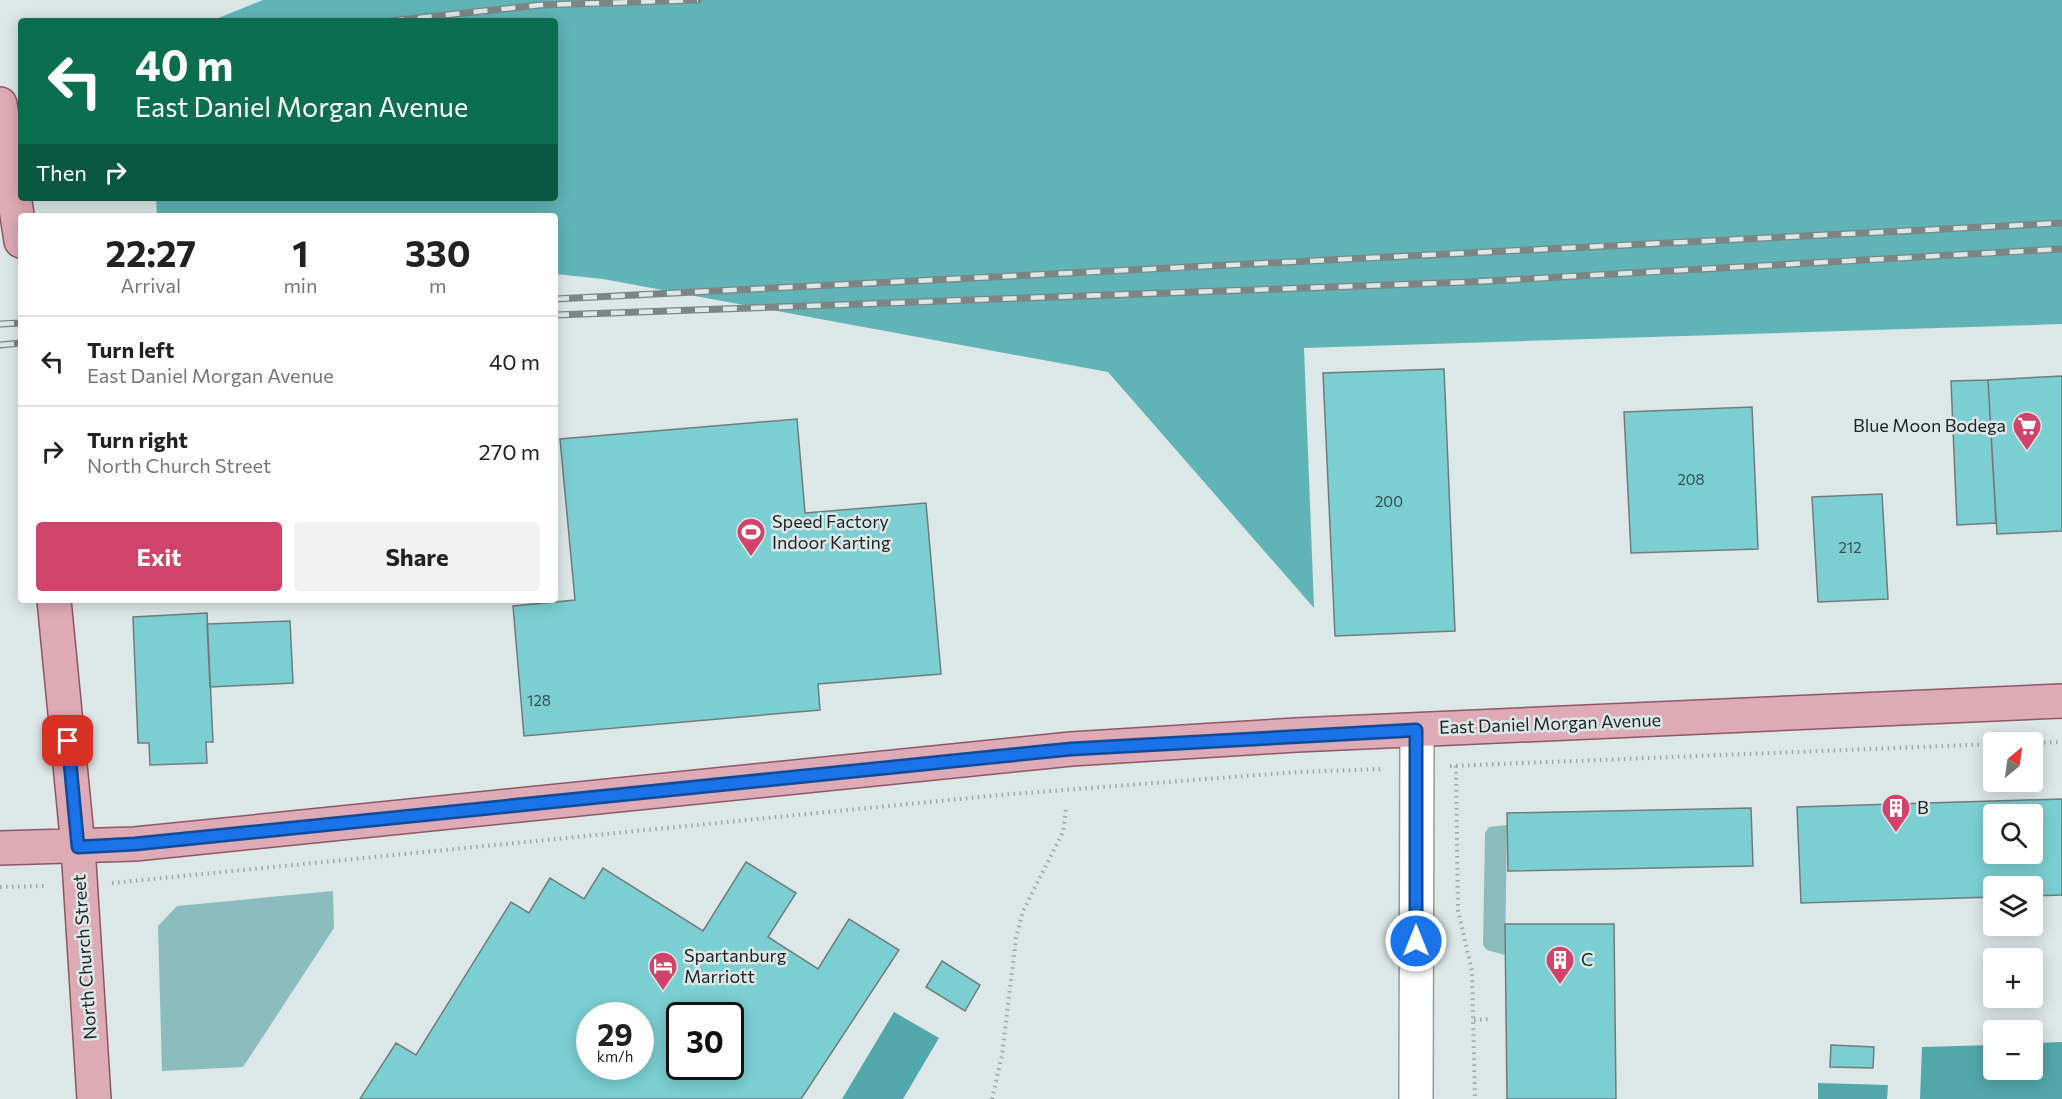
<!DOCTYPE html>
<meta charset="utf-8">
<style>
:root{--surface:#fff;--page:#f2f2f2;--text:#222;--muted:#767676;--line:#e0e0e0;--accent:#d1436b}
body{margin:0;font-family:Commissioner,sans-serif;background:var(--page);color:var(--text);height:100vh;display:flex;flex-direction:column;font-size:22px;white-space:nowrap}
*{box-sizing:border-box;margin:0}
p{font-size:20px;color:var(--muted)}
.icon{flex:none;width:33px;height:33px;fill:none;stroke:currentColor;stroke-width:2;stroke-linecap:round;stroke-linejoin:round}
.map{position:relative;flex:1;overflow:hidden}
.drawer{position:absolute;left:18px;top:213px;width:540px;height:390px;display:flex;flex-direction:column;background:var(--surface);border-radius:6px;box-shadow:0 3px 15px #0003}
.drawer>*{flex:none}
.guide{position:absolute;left:18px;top:18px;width:540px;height:183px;border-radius:6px;box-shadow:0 3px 15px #0003;background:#0b6e4f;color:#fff;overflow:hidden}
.needle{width:39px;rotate:29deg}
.fabs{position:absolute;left:1983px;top:732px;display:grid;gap:12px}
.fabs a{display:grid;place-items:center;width:60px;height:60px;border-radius:6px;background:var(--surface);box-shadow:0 3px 15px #0003;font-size:30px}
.speed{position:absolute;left:576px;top:1002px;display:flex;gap:12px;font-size:30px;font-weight:700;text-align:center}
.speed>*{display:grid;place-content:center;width:78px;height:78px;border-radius:50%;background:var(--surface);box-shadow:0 3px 15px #0003;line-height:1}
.speed small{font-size:15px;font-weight:400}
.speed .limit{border:3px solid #111;border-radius:9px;background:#fff;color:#111}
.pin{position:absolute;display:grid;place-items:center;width:51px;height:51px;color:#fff;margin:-26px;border-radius:12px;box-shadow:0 3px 9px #0006}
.me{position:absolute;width:66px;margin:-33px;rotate:0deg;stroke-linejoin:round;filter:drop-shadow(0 0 4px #0008)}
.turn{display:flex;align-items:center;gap:21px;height:126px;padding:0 18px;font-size:27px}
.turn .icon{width:78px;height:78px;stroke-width:2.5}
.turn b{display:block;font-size:42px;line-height:51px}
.then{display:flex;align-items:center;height:57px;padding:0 18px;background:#0003;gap:12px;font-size:22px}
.eta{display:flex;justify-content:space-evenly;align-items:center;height:102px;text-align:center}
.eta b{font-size:36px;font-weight:700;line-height:42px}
.button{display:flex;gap:12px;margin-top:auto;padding:12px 18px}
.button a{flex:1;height:69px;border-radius:6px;background:var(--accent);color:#fff;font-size:24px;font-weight:700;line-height:69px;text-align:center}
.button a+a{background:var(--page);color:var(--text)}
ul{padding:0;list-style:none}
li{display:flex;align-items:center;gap:18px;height:90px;padding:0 18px;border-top:2px solid var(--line)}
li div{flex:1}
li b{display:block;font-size:22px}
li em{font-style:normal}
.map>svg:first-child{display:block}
</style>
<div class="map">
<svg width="2062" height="1099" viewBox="0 0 2062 1099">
<rect width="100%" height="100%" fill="#dce7e7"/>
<path fill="#8bbcbd" d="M1507 825 1505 955 1487 950 1483 945 1485 833 1489 827Z
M333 891 334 928 243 1067 162 1071 158 926 177 906Z"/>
<path fill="#60b4b7" d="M263 0H2062V324L1304 348 1314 608 1108 372 603 279 555 274V216H157L156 198H555V21H211Z"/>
<path fill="#52a7aa" d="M894 1012 939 1038 903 1099H842Z
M2062 1042V1099H1920L1922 1047 1993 1045 1994 1070H2032L2033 1043Z
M1818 1083 1888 1085 1887 1099H1818Z"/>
<path fill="#7bcfd2" stroke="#717b7b" stroke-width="1.5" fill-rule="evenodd" d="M1444 369 1455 631 1335 636 1323 373Z
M2062 376V531L1997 534 1988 380Z
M1988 380 1996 523 1957 525 1951 381Z
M1752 407 1758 549 1631 553 1624 412Z
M797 419 805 513 926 503 941 674 818 684 820 710 524 736 513 606 575 600 560 439Z
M1882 494 1888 599 1818 602 1812 497Z
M207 613 213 742H206L207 763 150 765 149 743H138L133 617Z
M290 621 293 683 210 687 207 624Z
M2062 799V895L2032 896V886H1994V897L1801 903 1797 807ZM1994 814H2032V854H1994Z
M1751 808 1753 866 1508 871 1507 813Z
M746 862 796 893 768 937 818 969 849 919 899 950 801 1099H360L396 1043 416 1055 511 902 529 913 550 878 584 899 603 868 703 931ZM590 1016H640V1066H590ZM680 1016H730V1066H680Z
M1505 924H1614L1616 1099H1507Z
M942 961 980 985 965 1011 926 987Z
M1831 1045 1874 1047 1873 1068 1830 1067Z"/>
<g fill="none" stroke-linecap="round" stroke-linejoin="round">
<g stroke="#909b9b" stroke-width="36">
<path id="minor" d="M1416 1099 1417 730"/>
</g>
<g stroke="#8c5662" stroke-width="36">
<path id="major" d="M0 104 21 241
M54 600 78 847 94 1099
M0 848 135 844 1071 749 1296 735 2062 701"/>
</g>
<path stroke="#9da5a5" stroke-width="4" stroke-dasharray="1.5 4.5" stroke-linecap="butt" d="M2032 743 2062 742
M1450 766 1994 744
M1456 766 1458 910 1472 971 1475 1099
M112 883 999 795 1298 772 1383 769
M0 887 47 886
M1474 1020 1489 1019
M992 1099 1002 1055 1016 938 1023 911 1063 832 1066 809"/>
<use href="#minor" stroke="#fff" stroke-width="33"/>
<use href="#major" stroke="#deaab5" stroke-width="33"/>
<g stroke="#7d8484" stroke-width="7">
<path id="rail" d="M390 21 540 5 698 0
M555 299 2062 223
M555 315 1470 282 2062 249
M0 324 21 323
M0 345 21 343"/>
</g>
<use href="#rail" stroke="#dce7e7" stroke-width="4.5" stroke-dasharray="14" stroke-linecap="butt"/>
</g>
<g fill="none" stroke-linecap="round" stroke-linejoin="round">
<g stroke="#114b97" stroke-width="15">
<path id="route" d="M68 741 78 847 135 844 1071 749 1416 730V941"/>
</g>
<use href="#route" stroke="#1a73e8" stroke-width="10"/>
</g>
<defs>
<g id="supermarket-pin" transform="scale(1.5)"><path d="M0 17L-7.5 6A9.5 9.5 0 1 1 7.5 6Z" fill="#d1436b" stroke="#dce7e7"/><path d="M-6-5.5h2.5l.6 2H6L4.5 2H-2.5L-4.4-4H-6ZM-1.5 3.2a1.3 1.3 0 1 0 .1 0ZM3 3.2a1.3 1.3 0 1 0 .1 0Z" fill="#fff"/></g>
<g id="stadium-pin" transform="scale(1.5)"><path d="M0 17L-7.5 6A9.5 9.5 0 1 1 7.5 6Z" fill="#d1436b" stroke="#dce7e7"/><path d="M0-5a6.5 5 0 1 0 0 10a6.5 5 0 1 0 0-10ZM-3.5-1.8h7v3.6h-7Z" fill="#fff"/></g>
<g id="building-pin" transform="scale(1.5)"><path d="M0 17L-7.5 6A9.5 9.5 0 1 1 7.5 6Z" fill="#d1436b" stroke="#dce7e7"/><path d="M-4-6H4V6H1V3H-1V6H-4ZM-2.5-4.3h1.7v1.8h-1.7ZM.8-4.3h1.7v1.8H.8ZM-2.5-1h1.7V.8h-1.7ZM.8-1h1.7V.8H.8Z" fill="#fff"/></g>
<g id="hotel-pin" transform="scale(1.5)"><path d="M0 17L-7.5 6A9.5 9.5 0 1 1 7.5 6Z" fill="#d1436b" stroke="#dce7e7"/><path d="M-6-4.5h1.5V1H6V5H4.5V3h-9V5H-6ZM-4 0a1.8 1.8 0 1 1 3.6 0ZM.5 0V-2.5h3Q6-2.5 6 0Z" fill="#fff"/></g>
</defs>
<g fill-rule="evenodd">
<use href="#supermarket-pin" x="2027" y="426"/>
<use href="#stadium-pin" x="751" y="532"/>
<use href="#building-pin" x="1896" y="808"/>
<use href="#building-pin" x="1560" y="960"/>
<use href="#hotel-pin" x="663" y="966"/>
</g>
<g text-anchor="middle" stroke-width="5" stroke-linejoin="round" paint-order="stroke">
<g font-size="15" fill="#354d4e">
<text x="1691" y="485">208</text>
<text x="1389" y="507">200</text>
<text x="1850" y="553">212</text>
<text x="539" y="706">128</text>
</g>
<g font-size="18" fill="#1e2222" stroke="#dce7e7" text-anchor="start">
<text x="2006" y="432" text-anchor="end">Blue Moon Bodega</text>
<text x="772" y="528">Speed Factory<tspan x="772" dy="21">Indoor Karting</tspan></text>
<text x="1917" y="814">B</text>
<text x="684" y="962">Spartanburg<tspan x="684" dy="21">Marriott</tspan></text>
<text x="1581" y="966">C</text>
</g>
<g font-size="18" fill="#1e2222" stroke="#dce7e7">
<text transform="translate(1550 724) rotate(-2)" y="6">East Daniel Morgan Avenue</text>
<text transform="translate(85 957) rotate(-94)" y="6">North Church Street</text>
</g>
</g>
</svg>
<div class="fabs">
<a><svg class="needle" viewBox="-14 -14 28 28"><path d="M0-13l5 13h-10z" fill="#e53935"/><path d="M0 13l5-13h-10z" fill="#767676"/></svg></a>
<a><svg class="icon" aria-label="search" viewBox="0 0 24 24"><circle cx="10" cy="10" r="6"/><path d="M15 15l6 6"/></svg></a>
<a><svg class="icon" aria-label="layers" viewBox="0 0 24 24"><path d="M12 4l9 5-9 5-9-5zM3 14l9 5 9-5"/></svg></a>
<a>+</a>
<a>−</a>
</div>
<div class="speed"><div>29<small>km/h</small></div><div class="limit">30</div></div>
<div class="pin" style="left:68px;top:741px;background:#d93025"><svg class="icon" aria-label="arrive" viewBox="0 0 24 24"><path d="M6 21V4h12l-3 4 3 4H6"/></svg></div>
<svg class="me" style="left:1416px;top:941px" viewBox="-20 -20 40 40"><circle r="17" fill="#1a73e8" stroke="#fff" stroke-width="3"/><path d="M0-11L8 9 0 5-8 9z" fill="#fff"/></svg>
<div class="guide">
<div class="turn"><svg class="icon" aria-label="left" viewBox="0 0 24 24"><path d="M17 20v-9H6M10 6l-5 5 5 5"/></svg><div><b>40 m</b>East Daniel Morgan Avenue</div></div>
<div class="then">Then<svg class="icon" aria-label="right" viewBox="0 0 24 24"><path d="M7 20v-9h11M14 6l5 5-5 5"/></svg></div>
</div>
<section class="drawer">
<div class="eta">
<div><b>22:27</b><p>Arrival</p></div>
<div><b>1</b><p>min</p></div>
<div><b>330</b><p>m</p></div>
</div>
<ul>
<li><svg class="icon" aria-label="left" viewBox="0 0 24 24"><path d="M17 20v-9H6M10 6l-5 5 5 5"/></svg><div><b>Turn left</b><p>East Daniel Morgan Avenue</p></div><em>40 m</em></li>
<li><svg class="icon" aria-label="right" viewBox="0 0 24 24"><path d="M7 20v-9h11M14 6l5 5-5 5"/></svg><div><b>Turn right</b><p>North Church Street</p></div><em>270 m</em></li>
</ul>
<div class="button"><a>Exit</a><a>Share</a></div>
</section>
</div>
